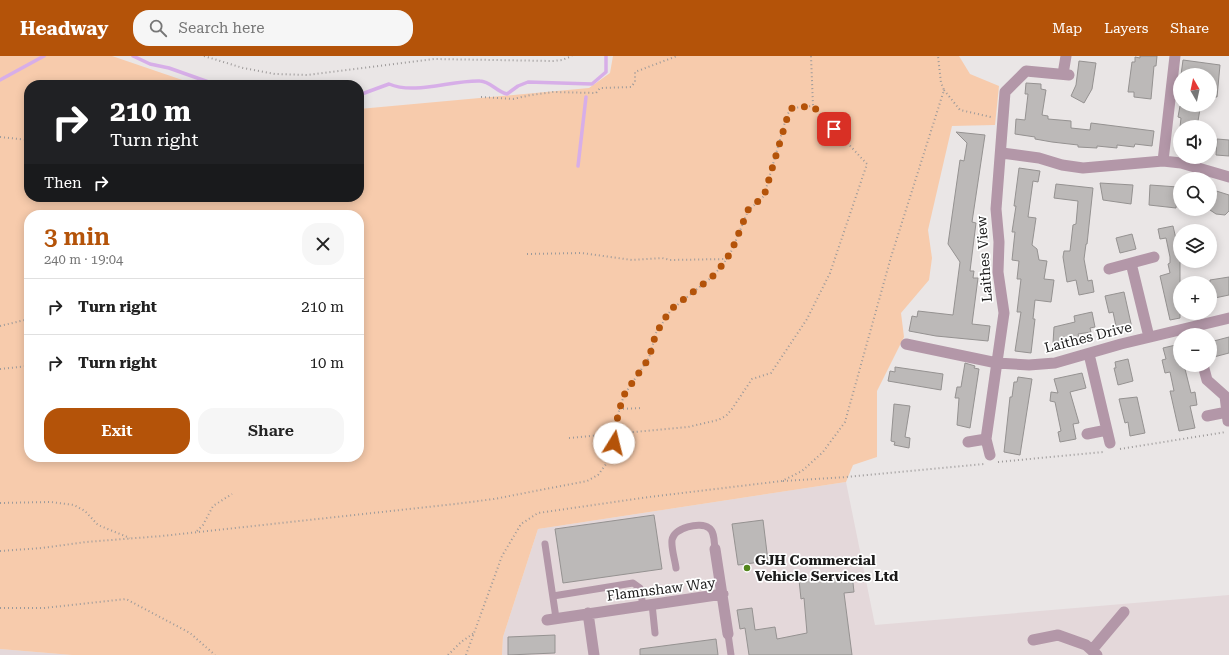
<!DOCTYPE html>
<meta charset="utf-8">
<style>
:root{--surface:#fff;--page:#f6f6f6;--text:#222;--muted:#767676;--line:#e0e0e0;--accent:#b45309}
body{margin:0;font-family:"Roboto Serif",serif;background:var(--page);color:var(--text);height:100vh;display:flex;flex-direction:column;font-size:15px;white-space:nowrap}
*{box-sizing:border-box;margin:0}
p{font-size:13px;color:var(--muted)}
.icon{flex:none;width:22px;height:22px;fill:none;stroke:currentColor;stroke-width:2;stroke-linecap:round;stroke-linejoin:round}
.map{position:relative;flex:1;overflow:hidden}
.drawer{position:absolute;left:24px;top:154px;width:340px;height:252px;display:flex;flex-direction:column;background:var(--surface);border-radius:16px;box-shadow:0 2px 10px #0003}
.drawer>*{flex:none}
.top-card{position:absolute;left:24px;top:24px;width:340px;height:122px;border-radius:16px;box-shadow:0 2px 10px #0003;background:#202124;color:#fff;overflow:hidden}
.needle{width:26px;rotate:351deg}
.tools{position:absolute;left:1173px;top:12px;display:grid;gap:8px}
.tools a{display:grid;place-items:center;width:44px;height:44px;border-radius:50%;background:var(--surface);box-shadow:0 2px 10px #0003;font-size:20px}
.pin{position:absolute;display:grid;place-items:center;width:34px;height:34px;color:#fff;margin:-17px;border-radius:8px;box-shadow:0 2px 6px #0006}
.me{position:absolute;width:44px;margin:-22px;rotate:9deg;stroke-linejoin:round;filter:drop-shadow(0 0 3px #0008)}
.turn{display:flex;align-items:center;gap:14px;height:84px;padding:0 20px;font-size:18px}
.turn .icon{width:52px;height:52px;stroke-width:2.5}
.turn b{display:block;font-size:28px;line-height:34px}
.then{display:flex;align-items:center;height:38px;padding:0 20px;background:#0003;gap:8px;font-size:15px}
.round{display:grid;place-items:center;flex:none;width:42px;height:42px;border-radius:16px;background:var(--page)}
.summary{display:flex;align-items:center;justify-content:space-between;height:68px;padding:0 20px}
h1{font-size:24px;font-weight:600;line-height:30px;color:var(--accent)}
.cta{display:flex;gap:8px;margin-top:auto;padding:8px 20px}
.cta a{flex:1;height:46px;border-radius:16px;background:var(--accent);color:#fff;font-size:16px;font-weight:600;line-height:46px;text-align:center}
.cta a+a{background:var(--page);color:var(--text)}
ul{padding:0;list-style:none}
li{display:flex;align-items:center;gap:12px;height:56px;padding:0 20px;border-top:1px solid var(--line)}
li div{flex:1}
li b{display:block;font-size:15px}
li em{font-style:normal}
header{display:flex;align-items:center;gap:24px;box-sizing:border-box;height:56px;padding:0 20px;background:var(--accent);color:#fff}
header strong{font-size:19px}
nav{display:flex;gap:22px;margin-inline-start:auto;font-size:14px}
.search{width:280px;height:36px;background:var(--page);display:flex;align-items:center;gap:10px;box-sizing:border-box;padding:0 14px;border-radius:16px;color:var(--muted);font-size:15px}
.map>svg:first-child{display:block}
</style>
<header>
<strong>Headway</strong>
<div class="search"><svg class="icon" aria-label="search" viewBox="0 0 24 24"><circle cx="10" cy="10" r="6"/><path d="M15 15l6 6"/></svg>Search here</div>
<nav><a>Map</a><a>Layers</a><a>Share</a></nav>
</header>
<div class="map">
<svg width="1229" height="599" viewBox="0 0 1229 599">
<rect width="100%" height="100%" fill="#eae6e6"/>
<path fill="#e4d8da" d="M846 426 875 569 1229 539V599H502L503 581 538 473Z
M0 593 72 599H0Z"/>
<path fill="#f7cbac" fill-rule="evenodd" d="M0 0H112L197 29H29V141H359V53L589 32 610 17 613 0H959L970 18 999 30 995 69 952 70 928 174 932 202 929 224 901 257 904 281 877 335V401L853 409 846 426 538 473 503 581 502 599H72L0 593ZM29 159H359V401H29Z"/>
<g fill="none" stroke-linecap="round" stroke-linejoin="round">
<path stroke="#d7aee8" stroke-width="3.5" d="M133 0 150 8 169 12 217 29
M0 24 44 0
M359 39 389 28C415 39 451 24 480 25 490 25 497 36 507 38L518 30 528 26 592 28 606 16V0
M578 110 586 41"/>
</g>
<path fill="#bcb9b8" stroke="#959291" d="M1140 0H1157L1156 10H1154L1151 43 1134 41V36H1128L1132 6H1135V1L1140 2Z
M1183 4 1220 9 1217 41H1210V19H1181Z
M1079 5 1096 7 1092 33 1084 47 1071 40 1076 29Z
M1026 27 1041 28V33L1046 34 1042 59 1048 60V63L1071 65V72L1090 74 1091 67 1154 75 1152 90 1135 88 1134 91 1117 89V92L1097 90V92L1078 91V89L1052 86 1035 83V81L1015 78 1016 63 1025 64 1028 38H1025Z
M1180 50 1200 53 1197 71H1180L1181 62 1178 61Z
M956 76 985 79 972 166 976 167 970 215H974L973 222H978L972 268 990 270 988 285 936 280 909 275 912 260 917 261 918 255 953 259 960 206 948 188 960 104 964 105 967 87Z
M1217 83 1229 84V100L1216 99Z
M1019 112 1040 115 1038 126 1033 125 1028 161 1036 162 1032 189 1037 193 1039 204 1047 205 1044 223 1054 224 1051 246 1035 244 1033 263H1035L1031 297 1015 295 1021 256H1017L1021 223H1017L1019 205 1012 204 1015 176H1012L1016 150H1014Z
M1100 127 1133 129 1131 148 1103 144Z
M1056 128 1093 132 1087 188H1086L1084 203 1088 225 1092 224 1094 236 1079 239 1076 224 1067 226 1063 201 1064 195H1070L1073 169 1076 168 1078 145 1054 142Z
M1150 129 1178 131 1176 152 1149 149Z
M1210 133 1229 139V155L1225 159 1216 158 1210 154Z
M1173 170 1176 183 1180 182V262L1170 264 1160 220 1170 217 1168 208 1170 207V201L1166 182 1160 183 1158 173Z
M1132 178 1136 193 1120 197 1116 182Z
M1229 221V239L1210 243V224Z
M1124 236 1132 272 1117 275 1113 256 1109 257 1105 240Z
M1092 256 1095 271 1090 272 1091 276 1078 278 1079 282 1053 287 1054 271 1075 266 1074 260Z
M1229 281V297L1210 302V286Z
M1180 288V309H1184L1191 337 1195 336 1197 349 1190 350 1195 372 1179 375 1170 335H1174L1170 316 1165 317 1162 304 1166 303 1163 292Z
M1128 303 1133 325 1118 329 1114 312H1116L1115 306Z
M965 307 975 310 974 312 979 313 970 372 957 369 959 342H955L957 331H961Z
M895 311 943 318 941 334 888 325 890 315 895 316Z
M1082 317 1086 332 1070 336 1079 367 1073 368 1076 383 1060 386 1058 376 1061 375 1055 346 1050 345 1051 336 1058 337 1054 323Z
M1018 321 1032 323 1020 399 1004 396 1010 341H1012L1014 326H1017Z
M1137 341 1145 377 1130 380 1128 366 1125 367 1119 343Z
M894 348 910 350 905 381 910 382 909 392 894 389 895 386 891 385Z
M654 459 662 513 563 527 555 473Z
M763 464 768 505 738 509 732 468Z
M852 518 854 536 844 537 852 599H749L745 572 740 573 737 554 752 552 755 574 775 571 777 583 807 577 804 542 801 543 799 524Z
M555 579V597L508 599V581Z
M716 583 718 599H640V593Z"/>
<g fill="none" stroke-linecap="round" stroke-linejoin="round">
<path stroke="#9d9a9a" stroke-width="2" stroke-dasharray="1 3" stroke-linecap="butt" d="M204 0 243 12 275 18 307 19 434 3 553 5 562 4 572 0
M944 34 960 54 991 61
M481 41 513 43 531 39 553 36 596 37 600 32 631 31 635 26V16L677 0
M0 81 29 84
M527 198 582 197 632 204 662 202 670 204 727 203
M0 270 29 263
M0 313 29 310
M619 353 642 352
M569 382 688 371 718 364 726 360 732 353 752 323 771 317 807 263 830 217 867 108 813 50 811 0
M1120 393 1226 376
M998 406 1103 396
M783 425 846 421 984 408
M0 447 51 446 74 449 85 455 98 469 130 482
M197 475 203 469 213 450 232 438
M0 495 42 492 86 486 162 480 455 448 494 443 587 425 598 419 609 404 618 358 624 339 649 302 656 277 660 271 671 254 712 221 724 207 732 194 748 155 764 140 787 59 792 52 813 50
M0 552H44L126 543 190 577 215 599
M448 599 461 586 474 577
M466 599 502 500 521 468 538 457 649 441 782 425 802 415 823 396 845 366 891 201 944 34 941 27 938 0"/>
<path stroke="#b397a8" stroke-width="7" d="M545 488 556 562
M676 512C675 504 671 492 672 484 674 472 700 465 709 472 715 476 714 487 715 493
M553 540 633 527 640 532 643 550
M652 548 655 577
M728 578 731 599"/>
<path stroke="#b397a8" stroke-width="11" d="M1063 18 1066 0
M1002 97 1039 102 1062 109 1083 112 1163 105 1181 107 1229 121
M1163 105 1175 0
M1131 207 1149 281
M1109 213 1154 201
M906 288 997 307 1029 309 1055 307 1121 288 1229 262
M1089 298 1110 387
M1203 309 1207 324 1225 340 1228 365
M1207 360 1227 356
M1087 378 1107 374
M968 386 986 383
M990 399 986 383 1004 257 998 216 999 186 996 153 1005 36 1026 15 1069 19
M715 493 728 578
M588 557 594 599
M547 564 723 538
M1033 584 1058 579 1086 589 1097 599
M1092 594 1124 556"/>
</g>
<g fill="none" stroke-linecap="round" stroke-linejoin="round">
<path stroke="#b45309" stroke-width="7" stroke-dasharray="0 12.6" d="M614 387 618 358 624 339 649 302 656 277 660 271 670 254 712 221 724 207 732 194 748 154 764 140 788 59 792 52 813 50 834 73"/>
</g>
<circle fill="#53861c" stroke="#fff" stroke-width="1.5" cx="747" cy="512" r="4"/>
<g text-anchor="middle" stroke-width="3.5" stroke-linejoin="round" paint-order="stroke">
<g font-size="14" fill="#1c1b1b" stroke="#fff">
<text transform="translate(984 203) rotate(-94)" y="5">Laithes View</text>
<text transform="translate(1088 281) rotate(-14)" y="5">Laithes Drive</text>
<text transform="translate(661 533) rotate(-7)" y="5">Flamnshaw Way</text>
</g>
<g font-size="14" font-weight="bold" fill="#1c1b1b" stroke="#fff" text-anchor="start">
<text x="755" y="509">GJH Commercial<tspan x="755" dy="16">Vehicle Services Ltd</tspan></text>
</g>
</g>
</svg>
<div class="tools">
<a><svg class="needle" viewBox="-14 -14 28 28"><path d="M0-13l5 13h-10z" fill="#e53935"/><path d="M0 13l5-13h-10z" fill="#767676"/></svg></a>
<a><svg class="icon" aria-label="sound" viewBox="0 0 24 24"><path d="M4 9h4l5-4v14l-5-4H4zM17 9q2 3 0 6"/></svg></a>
<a><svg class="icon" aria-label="search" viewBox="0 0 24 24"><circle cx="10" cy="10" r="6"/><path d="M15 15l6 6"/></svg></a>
<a><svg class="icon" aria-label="layers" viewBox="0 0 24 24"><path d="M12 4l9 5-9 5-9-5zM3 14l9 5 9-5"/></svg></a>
<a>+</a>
<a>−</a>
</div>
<div class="pin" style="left:834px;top:73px;background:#d93025"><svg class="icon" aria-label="arrive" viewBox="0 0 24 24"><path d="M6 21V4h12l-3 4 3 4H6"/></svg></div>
<svg class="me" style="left:614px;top:387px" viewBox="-20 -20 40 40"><circle r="19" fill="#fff"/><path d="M0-13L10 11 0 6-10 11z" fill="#b45309"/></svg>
<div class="top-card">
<div class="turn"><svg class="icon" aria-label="right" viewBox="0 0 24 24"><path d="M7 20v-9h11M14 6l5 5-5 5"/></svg><div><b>210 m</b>Turn right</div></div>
<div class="then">Then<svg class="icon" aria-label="right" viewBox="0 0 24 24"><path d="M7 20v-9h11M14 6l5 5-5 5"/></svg></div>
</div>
<section class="drawer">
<div class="summary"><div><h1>3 min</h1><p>240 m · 19:04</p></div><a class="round"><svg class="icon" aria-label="close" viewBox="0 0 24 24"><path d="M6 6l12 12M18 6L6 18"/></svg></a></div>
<ul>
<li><svg class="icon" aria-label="right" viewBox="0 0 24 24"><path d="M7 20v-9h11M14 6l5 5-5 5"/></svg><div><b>Turn right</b></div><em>210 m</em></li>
<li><svg class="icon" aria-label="right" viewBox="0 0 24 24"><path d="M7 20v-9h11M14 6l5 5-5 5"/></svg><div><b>Turn right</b></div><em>10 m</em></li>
</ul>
<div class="cta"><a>Exit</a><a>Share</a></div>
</section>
</div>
